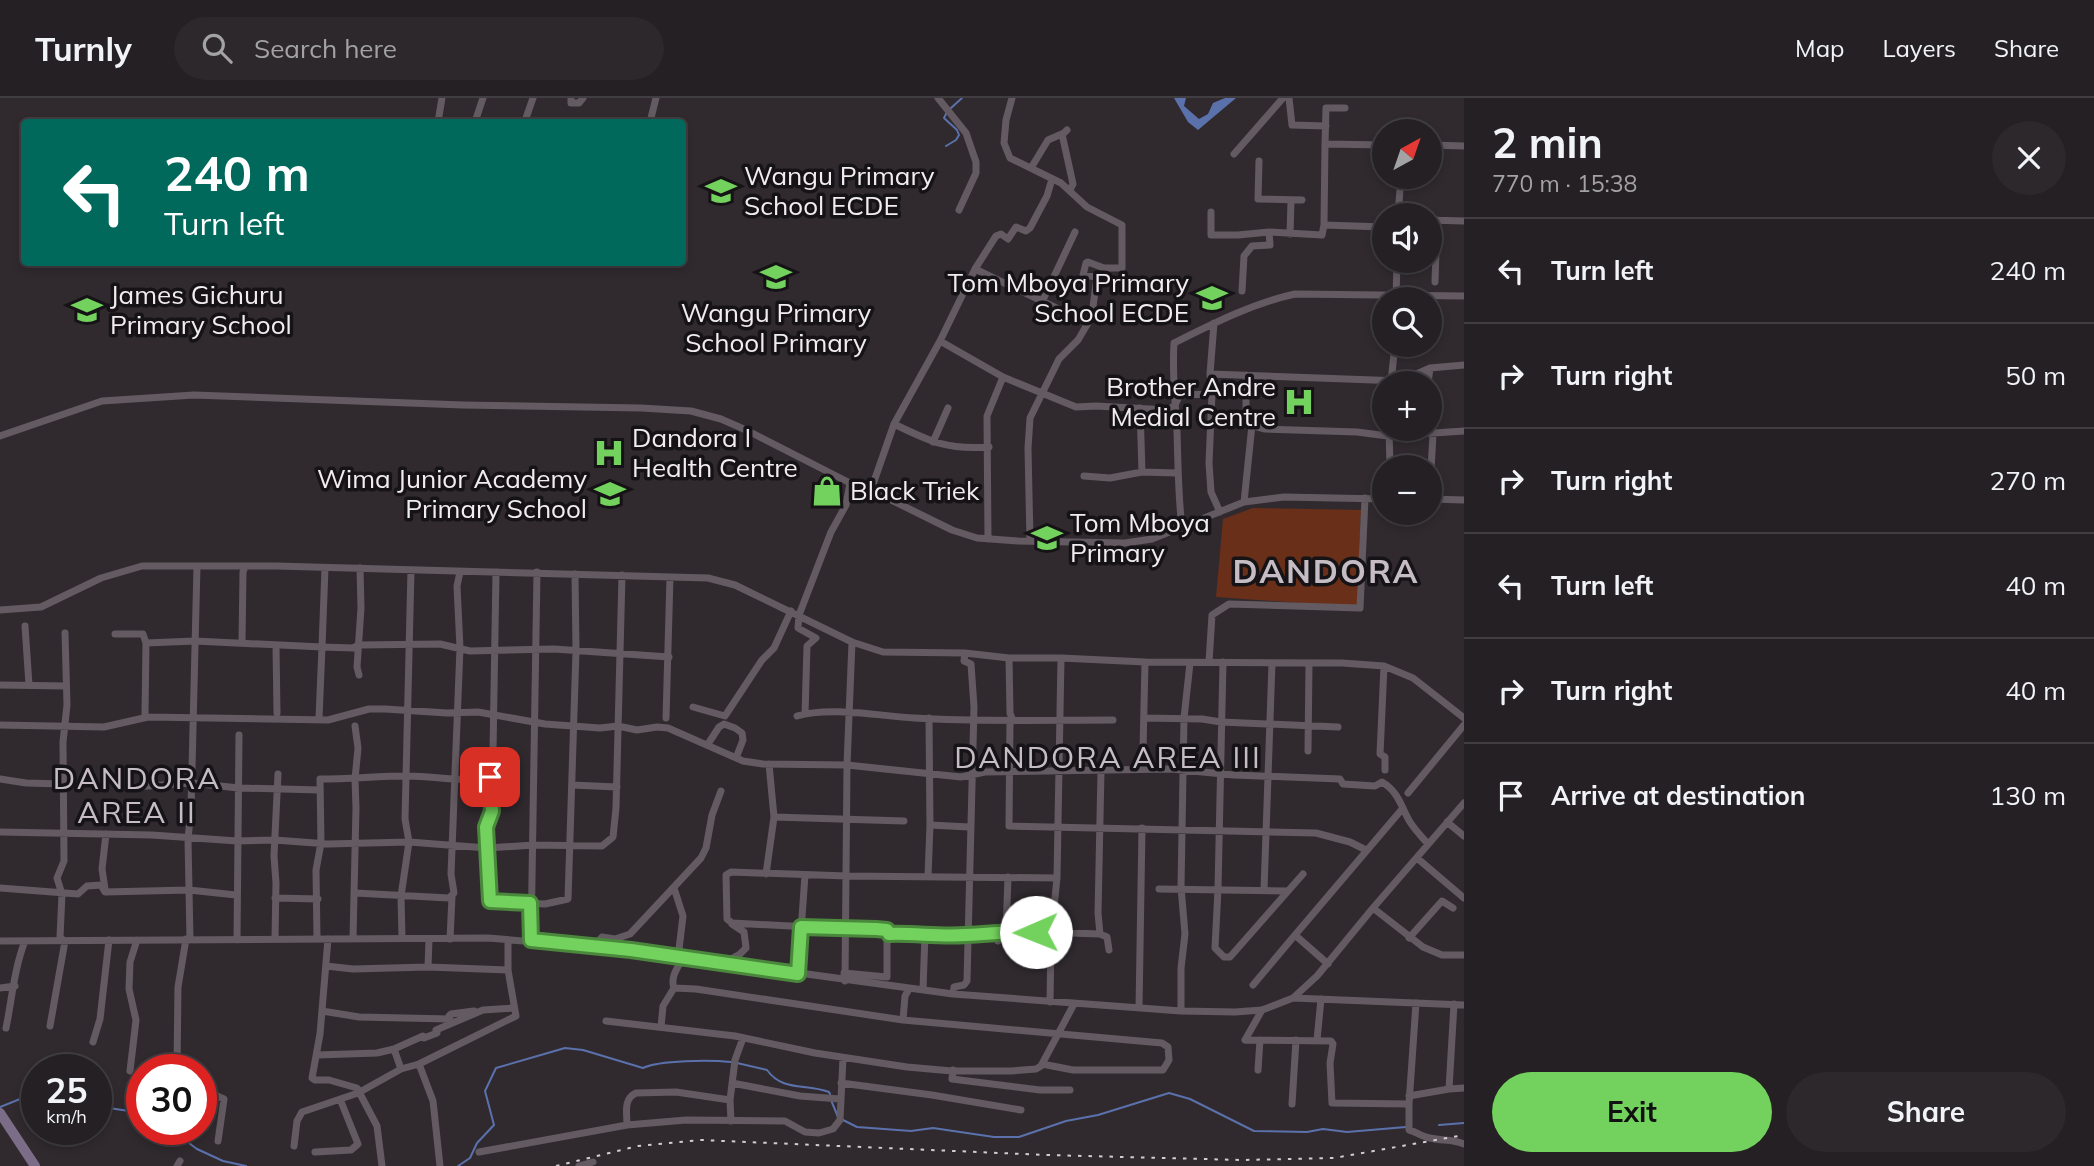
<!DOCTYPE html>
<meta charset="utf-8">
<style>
:root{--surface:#242023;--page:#2c282b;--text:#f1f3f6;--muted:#a3a3a6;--line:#413e41;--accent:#72d25d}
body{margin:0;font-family:Mulish,sans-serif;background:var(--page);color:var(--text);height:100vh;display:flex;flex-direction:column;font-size:26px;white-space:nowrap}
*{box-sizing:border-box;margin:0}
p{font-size:23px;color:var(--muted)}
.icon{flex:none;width:38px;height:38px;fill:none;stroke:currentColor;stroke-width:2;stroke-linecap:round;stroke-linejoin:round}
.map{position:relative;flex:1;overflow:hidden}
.sheet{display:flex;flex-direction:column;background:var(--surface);width:630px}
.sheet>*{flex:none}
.banner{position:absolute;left:21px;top:21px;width:665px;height:147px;border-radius:7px;box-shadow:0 4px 10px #0003,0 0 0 2px var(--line);background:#00695c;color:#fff;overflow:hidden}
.needle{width:46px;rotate:40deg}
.buttons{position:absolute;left:1372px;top:21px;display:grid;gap:14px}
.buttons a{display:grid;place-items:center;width:70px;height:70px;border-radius:50%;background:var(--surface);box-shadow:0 4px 10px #0003,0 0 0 2px var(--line);font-size:35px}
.speed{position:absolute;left:21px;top:956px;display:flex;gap:14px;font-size:35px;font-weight:700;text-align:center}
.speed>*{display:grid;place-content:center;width:91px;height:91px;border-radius:50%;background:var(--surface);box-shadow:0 4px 10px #0003,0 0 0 2px var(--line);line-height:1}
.speed small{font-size:18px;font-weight:400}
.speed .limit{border:10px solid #d22;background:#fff;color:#111}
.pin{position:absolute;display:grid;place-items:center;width:60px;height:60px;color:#fff;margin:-30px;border-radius:14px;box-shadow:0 4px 10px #0006}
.me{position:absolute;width:77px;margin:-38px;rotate:269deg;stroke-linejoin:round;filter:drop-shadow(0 0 5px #0008)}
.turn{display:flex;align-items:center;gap:24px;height:147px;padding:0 28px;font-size:32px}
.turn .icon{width:91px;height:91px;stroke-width:2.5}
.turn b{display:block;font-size:49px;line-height:60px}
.round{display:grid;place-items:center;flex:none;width:74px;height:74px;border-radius:37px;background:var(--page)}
.headline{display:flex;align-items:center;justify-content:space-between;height:119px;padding:0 28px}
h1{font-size:42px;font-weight:700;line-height:52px}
.primary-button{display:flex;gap:14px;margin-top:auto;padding:14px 28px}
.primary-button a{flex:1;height:80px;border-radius:42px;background:var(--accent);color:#111;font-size:28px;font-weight:700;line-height:80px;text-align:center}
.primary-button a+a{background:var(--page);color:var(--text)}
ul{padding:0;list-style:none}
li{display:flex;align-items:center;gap:21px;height:105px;padding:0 28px;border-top:2px solid var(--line)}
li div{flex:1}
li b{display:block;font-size:26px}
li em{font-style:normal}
header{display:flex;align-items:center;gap:42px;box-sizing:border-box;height:98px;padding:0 35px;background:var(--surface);border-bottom:2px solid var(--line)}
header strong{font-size:33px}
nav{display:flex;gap:38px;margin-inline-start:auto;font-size:24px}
.search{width:490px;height:63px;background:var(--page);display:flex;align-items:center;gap:18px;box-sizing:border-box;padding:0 24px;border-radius:38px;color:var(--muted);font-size:26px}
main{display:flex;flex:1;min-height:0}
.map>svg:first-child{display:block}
</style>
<header>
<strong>Turnly</strong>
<div class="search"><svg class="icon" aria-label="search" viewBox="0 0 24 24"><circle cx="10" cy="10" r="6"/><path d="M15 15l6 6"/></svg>Search here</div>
<nav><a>Map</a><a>Layers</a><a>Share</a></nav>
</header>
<main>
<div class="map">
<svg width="1464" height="1068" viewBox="0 0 1464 1068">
<rect width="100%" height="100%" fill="#302a2f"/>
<path fill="#692f19" d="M1253 410 1361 412 1357 509 1216 499 1223 421Z"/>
<path fill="#5b71ac" d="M1174 0H1186L1184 8 1199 21 1208 16 1213 5 1225 0H1236L1198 32 1188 24Z"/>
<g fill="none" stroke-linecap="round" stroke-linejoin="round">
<path stroke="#5b71ac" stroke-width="2" d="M951 10 962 0
M946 48 956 42 959 37 957 32 944 20 947 14
M737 965 767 972C783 994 805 985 829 994L830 996
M831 1002 838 1019
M96 1008 142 1015
M0 1009 30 997 37 999
M843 1022 857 1029 911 1033 933 1030 994 1039H1019L1066 1023 1098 1017 1169 995 1190 1001 1254 1033 1307 1034 1323 1031 1347 1034 1406 1029
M1439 1027 1464 1025
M170 1031 197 1051 223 1063 246 1068
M458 1068 470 1060 477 1045 494 1027 485 993 496 970 565 950 583 952 643 970C660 962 710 962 731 964"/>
<path stroke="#635b61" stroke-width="7" d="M571 0V5H579L583 0
M938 0 966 35 976 64V75L959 112
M1012 0 1006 22 1004 45 1010 60 1061 85 1087 109 1122 127V170H1104L1088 164 1086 165 1083 177 1097 179 1092 216 1088 225 1078 242 1059 261 1030 320 1028 350 1030 443
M1289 0 1292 27 1326 28
M526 20 533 0
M438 24 442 0
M475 24 483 0
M650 24 656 0
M1062 36 1073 86 1070 92
M1325 46 1326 10H1345
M1430 47 1464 48
M1234 56 1283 0
M1259 63 1258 101 1302 102
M1031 70 1048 42 1064 35 1067 32
M1211 114V137H1238L1269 134
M1398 117 1401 79
M1430 122 1464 123
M1324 127 1325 46 1384 47
M1290 136 1291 103
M975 171 1088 225
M1435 184 1437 122
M1242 193 1244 158 1252 148 1270 147 1269 134 1322 137 1324 127 1384 129
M1396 201 1397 163
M1042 204 1075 134
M1214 225 1210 276 1212 296 1209 365 1211 394 1220 414
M940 243 1003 279 1076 309 1096 308 1168 312 1175 307 1180 297 1212 296
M1210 276 1401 283 1430 270 1464 267
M1246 277V326L1265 331 1357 334 1388 338 1464 333
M1391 284 1395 247
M1428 285 1430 270
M1430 309 1433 336 1430 390
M1140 310 1142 374
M894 326C931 344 947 352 989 349
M1389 331 1390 369
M0 338 102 303 194 297 463 307 641 310 691 313 721 321 746 332 850 385 871 392 952 432 977 440 1018 443 1125 445 1152 441 1244 404 1284 399 1384 401
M933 344 948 310
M1084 378 1110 380 1142 374 1177 375
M871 392 894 326 940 243 975 171 996 138 1001 136 1008 141 1016 129 1026 133 1030 130 1047 98 1052 81
M1430 401 1464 402
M1244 404 1252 327
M1182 430C1178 397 1178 365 1177 332 1175 303 1172 274 1174 245 1212 226 1253 205 1295 196L1464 198
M988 441 987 318 1003 279
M496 474 492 713 487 729 490 803 545 806 568 801 576 553 575 476
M0 512 41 509 101 480 142 468H276L708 480 735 487 852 544 883 554 965 555 1009 560H1061L1145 564 1342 565 1384 568 1413 580 1464 620
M25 528 29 587
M115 536H143L146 545 195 543 322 549 325 470
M242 544 243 474 245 469
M276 548 277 615
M1009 560 1010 615 1013 623
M1209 564 1212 517 1229 506 1360 510 1365 400
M1223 564 1218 791 1215 850 1224 859H1230L1303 776
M1384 568 1380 656 1385 659V672
M359 577 357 569 361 510 360 470
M0 587 66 588
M693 609 725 618 762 562 774 550 791 513
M145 616 146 545
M805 616 807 548 816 540 798 530 799 517 831 434 846 407 850 385
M797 618C829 608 880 618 914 620 980 624 1047 622 1113 622
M319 620 322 549 353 550 359 547 440 546 470 553 554 551 669 559
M666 620 670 479
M929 620 930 727
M1144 620 1202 621 1221 624 1338 629
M1010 623 1009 728 1316 735 1350 744 1366 752
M0 627 104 629 148 619 328 622 369 611H385L447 615 478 614 545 626 600 630 618 628 637 632 657 629 668 630 743 663 763 666 847 667 961 679 985 674 1171 671 1234 677 1340 681 1343 686 1375 688 1382 684C1399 694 1401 709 1410 724 1415 732 1422 739 1428 746
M708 646 719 629 724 626 735 630 742 635 743 642 736 660
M1143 652 1145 564
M1308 653 1309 566
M0 681 26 685 63 686
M572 687 617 689
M133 689 191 685 239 690 320 692
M1408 695 1464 627
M774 719 904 723
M1447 724 1464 738
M0 734 152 737 237 743 275 742 328 746 409 744 487 750 534 747 602 748 613 739 616 710 622 477
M1417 760 1464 800
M766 776 774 719 769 666
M928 778 930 727 969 729
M0 790 78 796 87 788 101 787 105 794 189 792 236 797
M674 790 683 818 679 851 683 860C678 869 670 879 674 890
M105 791 102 771 106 736
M1159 791 1288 793
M1264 792 1272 565
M355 795 449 800 454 795 451 776 460 550 457 488 460 474
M275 800 318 801
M1373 810 1423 849 1442 857H1464
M1006 833 1008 779
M1000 835 949 838 889 836 887 833 732 825 727 821 726 777 731 774 847 778 1057 780
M1100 836 1098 815 1101 673
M317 840 316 772 321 745 320 681C350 681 379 678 408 678 436 678 464 685 490 679
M353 840 356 710 355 681 358 650 355 628
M402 840 401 798 409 744 405 721 411 472
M1409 840 1442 803 1453 810
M275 841 276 785 274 758 278 676
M328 841 320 936 312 980 315 982H329L357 990 377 1028 382 1068
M450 841 452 799
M63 842 60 839 62 796 57 780 64 763 63 644 67 607 65 535
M190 842 188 741 191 711 197 468
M237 842 239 637
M531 842 537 474
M0 843 488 840 631 852 953 896 1181 913 1235 914 1262 912 1293 900 1317 878 1373 810 1464 705
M998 843 1000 835 1006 833 1100 836 1107 839 1109 852
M594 848 602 839 615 841 630 836 701 760 706 750 712 717 721 693
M724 865 740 856 746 850 744 834 732 826
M1328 866 1295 837 1403 710
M326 868 353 871 428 869 508 872
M428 869 429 842
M844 875 887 879V833
M798 876 805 777
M845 883 847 667 852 544
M1253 887 1295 837
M0 890 15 888
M923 892 925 836
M953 896 954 889 964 887 967 883 974 609 971 566 964 563 965 555
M1293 900 1464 907
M1050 904 1051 839 1057 780 1061 560
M1416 905 1409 1006V1032C1417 1034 1422 1039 1430 1040 1442 1043 1453 1041 1464 1046
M1139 910 1142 730
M322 913 359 919 450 921
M1181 913V870L1185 836 1181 789 1184 620 1190 565
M903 922 905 898 909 891
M606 923 735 938 815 955 907 969 952 973H1011L1036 971 1041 968 1074 906
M451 925 449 918 451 916 474 913
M50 928 65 843
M661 929 663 908 674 890 696 891 903 922 1162 945 1168 949 1169 962 1163 972H1073L1042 966
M6 930C12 901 14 871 25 843
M1245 942 1331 943 1333 946 1330 965 1332 1005 1409 1006
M1245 942 1262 912
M1317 942 1321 901
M93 944 100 921 109 842
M394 951 401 971
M317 957 377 955 394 951 423 938 424 940 437 935 436 932 483 912 513 910
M419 966 433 1003 440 1068
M177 971 178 889 186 841
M953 972 952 981 1040 992H1070
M1258 972 1260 942
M130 973 136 922 129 891 130 864 137 842
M732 985 800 998 840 1001
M841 985 932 997 1021 1012
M201 991 224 1001 218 1043
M1449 991 1464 990
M1409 998 1449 991 1454 906
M730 1002 731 1023
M1292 1006 1296 942
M627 1027C627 1015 623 1001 636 995L676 994 730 1002 735 962 743 940
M294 1048 297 1023 302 1014 358 995 401 971 419 966 516 918 508 872V842
M315 1054 351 1052 358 1046 340 1001
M479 1054 627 1027 686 1022 785 1023 805 1034 819 1035 833 1031 840 1022 843 960
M177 1068 180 1063
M579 1068 593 1064"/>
<path stroke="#7b6d88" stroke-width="10" d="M0 1015 35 1068"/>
<path stroke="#d2cdd0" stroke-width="2" stroke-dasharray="3.5 7" stroke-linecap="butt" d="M556 1068 638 1048 701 1042 1046 1057 1242 1062 1334 1060 1464 1037"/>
</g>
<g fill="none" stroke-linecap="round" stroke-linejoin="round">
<g stroke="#4a883c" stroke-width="18">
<path id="route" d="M490 679 492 713 486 729 490 803 530 805 531 842 631 852 798 876 801 829 876 831 887 832 889 836C915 835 940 839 966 837 990 836 1012 833 1036 834"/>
</g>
<use href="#route" stroke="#72d25d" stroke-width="12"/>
</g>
<defs>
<g id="school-bare" transform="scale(2.415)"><path d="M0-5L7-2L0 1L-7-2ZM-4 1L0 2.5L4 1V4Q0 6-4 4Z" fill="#72d25d" stroke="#161316" stroke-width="2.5" paint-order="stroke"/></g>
<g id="hospital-bare" transform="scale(2.415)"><path d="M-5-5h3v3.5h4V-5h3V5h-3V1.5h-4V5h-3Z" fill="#72d25d" stroke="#161316" stroke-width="2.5" paint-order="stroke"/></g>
<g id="shop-bare" transform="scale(2.415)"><path d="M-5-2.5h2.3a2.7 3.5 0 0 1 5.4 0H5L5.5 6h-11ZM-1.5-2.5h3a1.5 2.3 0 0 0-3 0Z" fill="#72d25d" stroke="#161316" stroke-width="2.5" paint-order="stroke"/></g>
</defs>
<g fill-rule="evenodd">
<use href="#school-bare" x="721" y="93"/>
<use href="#school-bare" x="776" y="179"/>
<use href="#school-bare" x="1212" y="200"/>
<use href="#school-bare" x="87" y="212"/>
<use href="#hospital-bare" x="1299" y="304"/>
<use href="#hospital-bare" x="609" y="355"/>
<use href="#shop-bare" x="827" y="393"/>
<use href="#school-bare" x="610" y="396"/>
<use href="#school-bare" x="1047" y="440"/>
</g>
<g text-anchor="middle" stroke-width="7" stroke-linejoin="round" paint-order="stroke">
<g font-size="26" fill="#f1ecef" stroke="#161316" text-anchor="start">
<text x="744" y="87">Wangu Primary<tspan x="744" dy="30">School ECDE</tspan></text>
<text x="1189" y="194" text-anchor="end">Tom Mboya Primary<tspan x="1189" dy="30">School ECDE</tspan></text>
<text x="110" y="206">James Gichuru<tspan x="110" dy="30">Primary School</tspan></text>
<text x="776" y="224" text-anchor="middle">Wangu Primary<tspan x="776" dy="30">School Primary</tspan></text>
<text x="1276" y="298" text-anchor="end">Brother Andre<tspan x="1276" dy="30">Medial Centre</tspan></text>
<text x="632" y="349">Dandora I<tspan x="632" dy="30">Health Centre</tspan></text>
<text x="587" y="390" text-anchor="end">Wima Junior Academy<tspan x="587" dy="30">Primary School</tspan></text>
<text x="850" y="402">Black Triek</text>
<text x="1070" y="434">Tom Mboya<tspan x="1070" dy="30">Primary</tspan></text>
</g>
<g font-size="30" letter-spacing="2" fill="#c6bdc4" stroke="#161316">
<text x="1108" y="670">DANDORA AREA III</text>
<text x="137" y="691">DANDORA<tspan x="137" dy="34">AREA II</tspan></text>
</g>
<g font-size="33" font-weight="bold" letter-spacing="2" fill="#c6bdc4" stroke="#161316">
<text x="1326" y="485">DANDORA</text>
</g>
</g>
</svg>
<div class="buttons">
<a><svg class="needle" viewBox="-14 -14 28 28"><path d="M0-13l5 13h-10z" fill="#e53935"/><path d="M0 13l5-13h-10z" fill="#a3a3a6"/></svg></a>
<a><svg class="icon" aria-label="sound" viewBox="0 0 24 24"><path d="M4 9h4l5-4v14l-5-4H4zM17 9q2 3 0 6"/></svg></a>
<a><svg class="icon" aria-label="search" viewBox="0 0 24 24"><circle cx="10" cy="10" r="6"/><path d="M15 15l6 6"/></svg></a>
<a>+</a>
<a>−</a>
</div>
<div class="speed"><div>25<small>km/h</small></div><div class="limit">30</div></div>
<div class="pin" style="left:490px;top:679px;background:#d93025"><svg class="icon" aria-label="arrive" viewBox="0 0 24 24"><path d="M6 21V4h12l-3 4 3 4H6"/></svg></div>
<svg class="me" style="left:1036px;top:834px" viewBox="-20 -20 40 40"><circle r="19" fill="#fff"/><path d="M0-13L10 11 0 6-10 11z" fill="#72d25d"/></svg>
<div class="banner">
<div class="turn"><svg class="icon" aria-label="left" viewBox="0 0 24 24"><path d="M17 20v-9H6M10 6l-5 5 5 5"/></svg><div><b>240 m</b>Turn left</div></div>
</div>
</div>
<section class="sheet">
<div class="headline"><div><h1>2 min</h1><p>770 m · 15:38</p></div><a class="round"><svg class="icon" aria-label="close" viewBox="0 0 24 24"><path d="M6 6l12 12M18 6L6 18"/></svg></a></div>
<ul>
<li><svg class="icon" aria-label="left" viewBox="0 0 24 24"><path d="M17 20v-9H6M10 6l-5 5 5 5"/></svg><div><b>Turn left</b></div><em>240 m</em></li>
<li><svg class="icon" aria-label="right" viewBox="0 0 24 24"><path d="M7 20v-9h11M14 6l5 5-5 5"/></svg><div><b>Turn right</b></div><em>50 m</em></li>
<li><svg class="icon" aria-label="right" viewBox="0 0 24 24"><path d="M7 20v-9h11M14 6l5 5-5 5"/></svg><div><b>Turn right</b></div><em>270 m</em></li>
<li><svg class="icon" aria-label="left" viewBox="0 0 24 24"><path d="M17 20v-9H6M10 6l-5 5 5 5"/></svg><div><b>Turn left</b></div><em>40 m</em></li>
<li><svg class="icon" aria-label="right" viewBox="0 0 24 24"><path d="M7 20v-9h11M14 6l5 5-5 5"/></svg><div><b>Turn right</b></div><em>40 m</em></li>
<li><svg class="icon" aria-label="arrive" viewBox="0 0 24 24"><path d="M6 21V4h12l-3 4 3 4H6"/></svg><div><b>Arrive at destination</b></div><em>130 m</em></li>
</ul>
<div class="primary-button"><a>Exit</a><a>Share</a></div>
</section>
</main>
